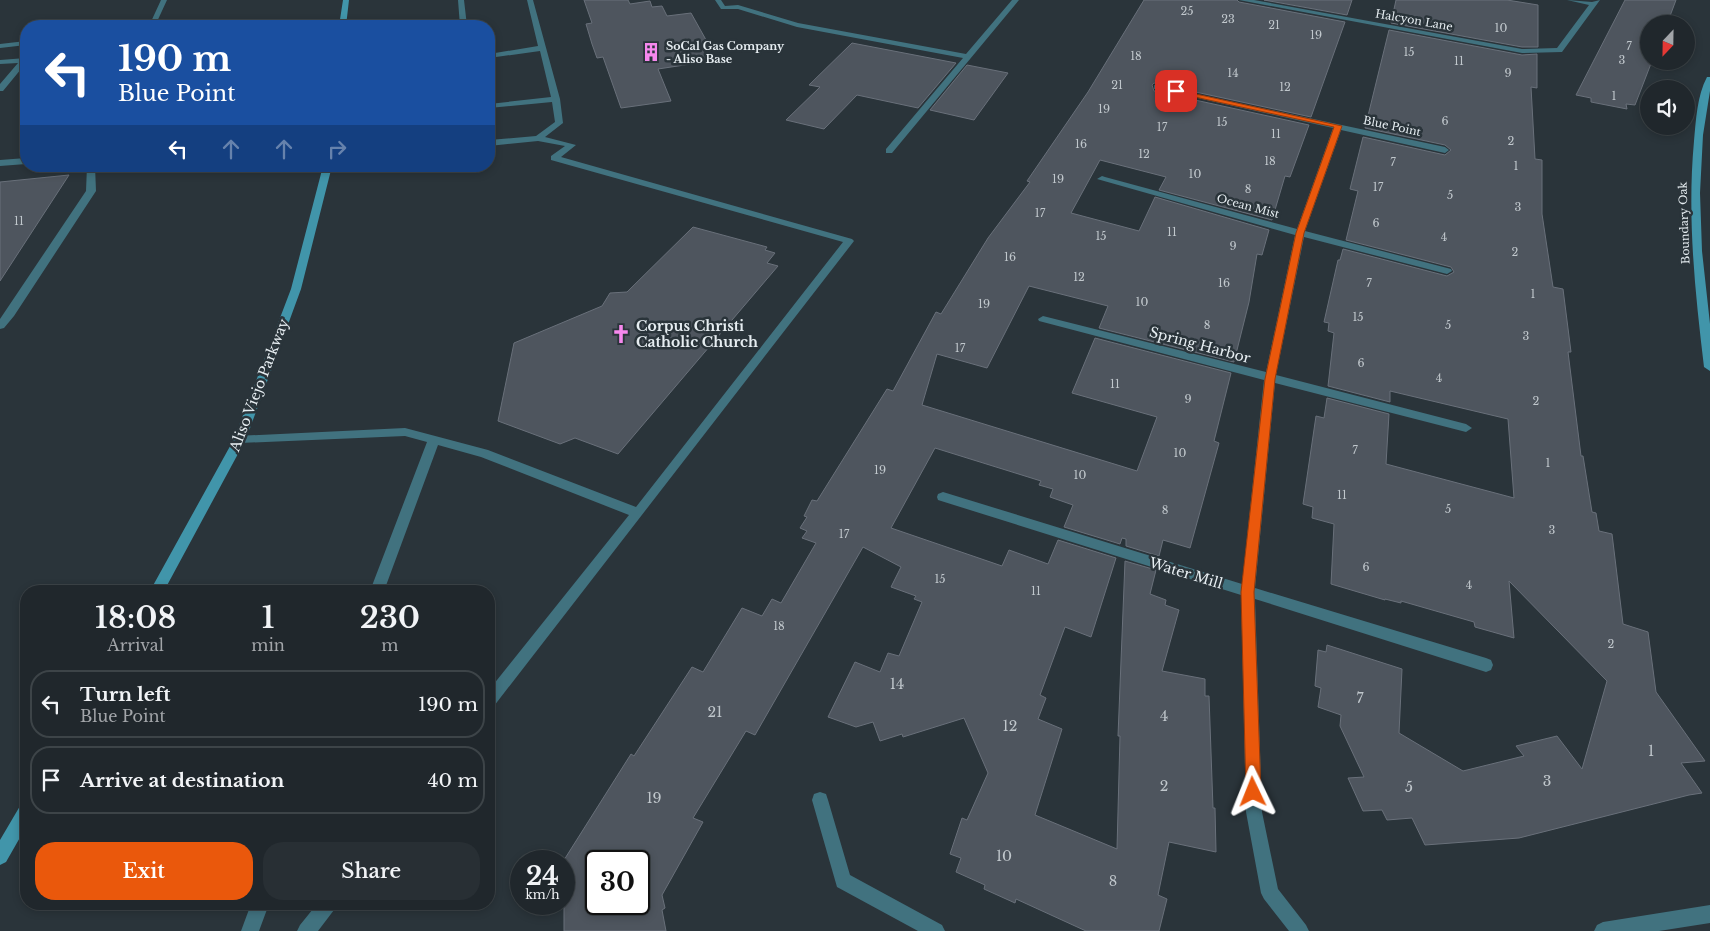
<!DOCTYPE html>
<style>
:root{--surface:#20272c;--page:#282f34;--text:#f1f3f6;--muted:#a2a5a9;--line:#3d4448;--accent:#ea580c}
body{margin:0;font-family:"Libre Baskerville",serif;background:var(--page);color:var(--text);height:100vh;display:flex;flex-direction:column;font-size:19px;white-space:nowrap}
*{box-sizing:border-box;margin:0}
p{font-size:16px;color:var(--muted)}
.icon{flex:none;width:28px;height:28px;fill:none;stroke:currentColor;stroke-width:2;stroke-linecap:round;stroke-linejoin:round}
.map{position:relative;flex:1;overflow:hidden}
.details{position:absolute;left:20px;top:585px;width:475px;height:325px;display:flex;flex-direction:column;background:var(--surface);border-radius:20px;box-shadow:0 2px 8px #0003,0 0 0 1px var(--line)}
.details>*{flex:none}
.hud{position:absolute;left:20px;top:20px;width:475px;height:152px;border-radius:20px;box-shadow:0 2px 8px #0003,0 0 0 1px var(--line);background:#1a4fa0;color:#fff;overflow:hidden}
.needle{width:32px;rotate:202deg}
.fabs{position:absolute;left:1640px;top:15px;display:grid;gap:10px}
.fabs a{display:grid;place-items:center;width:55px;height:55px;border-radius:50%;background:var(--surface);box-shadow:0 2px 8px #0003,0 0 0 1px var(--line);font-size:25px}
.speed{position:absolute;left:510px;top:850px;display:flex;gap:10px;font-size:25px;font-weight:700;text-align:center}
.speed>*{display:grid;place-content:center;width:65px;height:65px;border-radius:50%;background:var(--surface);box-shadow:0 2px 8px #0003,0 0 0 1px var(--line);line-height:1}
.speed small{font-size:12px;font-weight:400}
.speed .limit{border:2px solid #111;border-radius:8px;background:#fff;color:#111}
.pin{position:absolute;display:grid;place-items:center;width:42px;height:42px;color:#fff;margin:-21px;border-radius:10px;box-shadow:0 2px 8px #0006}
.me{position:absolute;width:55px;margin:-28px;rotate:358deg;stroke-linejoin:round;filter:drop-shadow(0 0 4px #0008)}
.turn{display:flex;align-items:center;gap:18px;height:105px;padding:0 15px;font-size:22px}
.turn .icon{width:65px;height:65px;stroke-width:2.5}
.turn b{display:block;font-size:35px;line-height:42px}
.lanes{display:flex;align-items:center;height:48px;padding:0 15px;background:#0003;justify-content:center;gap:25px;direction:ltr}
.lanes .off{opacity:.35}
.eta{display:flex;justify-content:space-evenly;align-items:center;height:85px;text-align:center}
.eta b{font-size:30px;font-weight:600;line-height:35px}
.primary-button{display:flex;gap:10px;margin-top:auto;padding:10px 15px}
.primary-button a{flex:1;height:58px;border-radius:20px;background:var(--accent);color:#fff;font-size:20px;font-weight:600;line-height:58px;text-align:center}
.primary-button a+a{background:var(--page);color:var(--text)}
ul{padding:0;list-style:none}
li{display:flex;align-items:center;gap:15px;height:68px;margin:0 10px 8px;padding:0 5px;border:2px solid var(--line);border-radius:20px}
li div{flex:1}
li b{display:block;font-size:19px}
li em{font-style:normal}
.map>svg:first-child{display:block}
</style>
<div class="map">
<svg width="1710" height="931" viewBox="0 0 1710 931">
<rect width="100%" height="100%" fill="#2a343a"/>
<path fill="#4e555e" stroke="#69707a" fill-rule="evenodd" d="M584 0H628L630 4 650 1 652 7 662 6 667 16 691 13 710 47 704 48 711 61 658 69 671 101 621 108 603 57 597 58 592 44 586 24 592 23Z
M1144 0H1237L1239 2 1345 22 1311 117 1154 83 1152 85 1154 91 1309 125 1290 177 1285 176 1272 220 1159 190 1166 177 1100 160 1071 213 1139 231 1155 197 1269 230 1262 255 1257 254 1249 302 1234 362 1099 328 1108 306 1029 286 987 368 937 354 922 405 1137 471 1157 417 1072 393 1095 338 1231 373 1214 441 1219 443 1190 548 1163 540 1159 556 1126 546V539L1122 538 1120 544 1064 527 1073 505 1050 497 1053 489 1039 485 1041 481 935 448 891 528 1002 566 1009 550 1048 564 1058 540 1116 558 1091 637 1065 627 1040 695 1046 698 1038 719 1062 729 1035 815 1117 849 1120 736H1118L1125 561 1156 570 1150 594 1166 600 1165 605 1179 610 1162 671 1205 679V696H1209L1213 808H1215L1216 852 1169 842 1158 895 1167 899 1159 931H1086L1016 899 1015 903 984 889 985 885 956 872 961 858 950 854 962 818 967 820 988 773 964 718 903 737 902 734 880 741 873 722 856 727 828 717 855 662 880 672 888 653 899 656 922 602 914 599 916 596 891 587 901 567 863 547 755 735 746 731 693 818 703 822 662 895 665 908 662 910 666 931H564V860L631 754 634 756 692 667 703 672 742 608 762 616 772 599 781 603 816 543 802 538 807 531 800 528 807 517 804 516 812 500 817 501 887 389 893 391 936 312 941 314 988 238 1030 182 1027 181 1088 92ZM596 861H639V904H596Z
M1264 0H1352L1347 15Z
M1396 0H1507L1538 5V47H1522L1391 23Z
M1625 0H1676L1667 24H1649V61H1652L1635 105 1626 104 1627 109 1591 102V98L1576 95Z
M1389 30 1522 55 1537 54V88L1531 87 1535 159 1542 160V214L1553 287 1563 289 1571 352H1568L1581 456H1583L1592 512 1596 513 1599 531 1612 534 1623 624 1648 632 1656 692 1705 761 1681 763 1702 793 1689 795 1519 838 1425 845 1412 818 1387 820 1382 810 1363 811 1348 778 1364 777 1340 726 1341 715 1318 707 1321 688 1315 686 1318 650 1326 652 1327 645 1402 669 1399 733 1463 771 1524 756 1516 746 1557 736 1582 769 1607 681 1509 581 1514 638 1475 627 1474 622 1401 601V603L1385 599V600L1331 584 1334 524 1312 518 1313 507 1303 504 1316 416 1324 418 1327 398 1389 414 1386 464 1514 498 1508 419 1390 391V402L1328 386 1334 333 1328 331 1329 323 1324 322 1338 260H1340L1343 249 1447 276 1454 272 1451 267 1346 240 1358 191 1350 189 1363 137 1445 155 1451 150 1445 145 1365 128Z
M852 43 956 63 918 108 857 95 824 129 786 120 820 87 809 85Z
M967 65 1008 73 974 120 930 110Z
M69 175 0 281V182Z
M693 227 767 247 765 250 775 253 767 263 778 266 618 454 575 438 560 444 498 421 514 343 602 306 610 293 627 292Z"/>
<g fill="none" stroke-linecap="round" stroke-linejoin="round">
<path fill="#41727f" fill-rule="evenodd" d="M161 0H167L155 26H149Z
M458 0H464L467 26H460Z
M527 0H533L560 99 563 123 545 137 576 145 561 157 852 239 854 241 494 706 489 708V690L629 515 481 457 438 445 384 591H370L427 442 405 436 240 443 236 442 234 439 236 436 405 428 488 450 636 507 843 242 551 160V156L565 146 538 141 489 146V140L536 136 555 122 552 102 489 108V104L551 97 540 51 489 58V54L538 46Z
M715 0H721L725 6 738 5 798 23 966 54 1012 0H1019L892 153H886V149L963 58 797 27 738 9H721Z
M26 41V45L0 48V44Z
M26 58V63L3 91H0V84L18 63 0 64V60Z
M26 158V164L0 166V160Z
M87 166H95L96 191 14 316 4 328 0 329V319L86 191Z
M251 904H269L259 931H241Z
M317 904H337L334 910 318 931H297L300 925Z"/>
<path fill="#41727f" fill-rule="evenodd" d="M1239 0H1254L1522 49 1557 48 1589 5 1567 0 1592 2 1600 0 1562 52 1522 53Z
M1154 85 1445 147 1449 150 1445 153 1341 130 1305 231 1451 269 1452 271 1447 274 1304 237 1276 375 1466 424 1472 428 1466 432 1275 383 1255 588 1486 658 1491 660 1493 665 1491 670 1486 672 1255 599 1262 812 1278 889 1306 925 1309 931H1289L1264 899 1261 893 1246 812 1241 595 938 500 937 497 938 494 943 492 1242 584 1264 380 1039 321 1038 319 1043 316 1266 372 1295 235 1097 179 1102 176 1105 177 1297 229 1333 128 1157 89H1154Z
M820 792 826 794 828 800 850 875 942 925 945 931H918L837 887 812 800 814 794Z
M1710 905V923L1659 931H1594L1597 925 1603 922Z"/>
<path fill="#4195aa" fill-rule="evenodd" d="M343 0H349L346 26H339Z
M1707 77H1710V91L1703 135 1700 193 1702 251 1710 324V371L1704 367C1695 292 1687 217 1694 141 1696 120 1697 96 1707 77Z
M323 166H332L301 289 246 439 164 591H150L234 439 291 289Z
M26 804V827L6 862 0 865V840L20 806Z"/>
</g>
<path fill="#ea580c" stroke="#983908" d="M1173 89 1342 126 1304 233 1275 379 1254 592 1261 792 1259 797 1253 799 1248 797 1246 792 1241 592 1265 379 1296 233 1334 127 1176 93 1173 92Z"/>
<defs>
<g id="building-bare" transform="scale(1.5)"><path d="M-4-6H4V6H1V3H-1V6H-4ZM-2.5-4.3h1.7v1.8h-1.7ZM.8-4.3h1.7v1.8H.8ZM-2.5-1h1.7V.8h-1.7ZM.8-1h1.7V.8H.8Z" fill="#f688ed" stroke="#2a343a" stroke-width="2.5" paint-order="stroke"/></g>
<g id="church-bare" transform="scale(1.5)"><path d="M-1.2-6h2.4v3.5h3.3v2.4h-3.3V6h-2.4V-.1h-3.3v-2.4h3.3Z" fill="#f688ed" stroke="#2a343a" stroke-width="2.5" paint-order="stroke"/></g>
</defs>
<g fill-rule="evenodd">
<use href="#building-bare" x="651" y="52"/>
<use href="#church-bare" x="621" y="334"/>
</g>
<g text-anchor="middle" stroke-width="5" stroke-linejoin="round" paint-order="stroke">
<g font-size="11" fill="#c0c7cc">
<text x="1187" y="15">25</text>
<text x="1228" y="23">23</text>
<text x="1274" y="29">21</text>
<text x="1501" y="32">10</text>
<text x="1316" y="39">19</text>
<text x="1629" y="50">7</text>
<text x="1409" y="56">15</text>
<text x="1136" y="60">18</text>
<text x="1622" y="64">3</text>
<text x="1459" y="65">11</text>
<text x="1233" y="77">14</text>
<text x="1508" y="77">9</text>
<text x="1117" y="89">21</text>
<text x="1285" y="91">12</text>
<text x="1614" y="100">1</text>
<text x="1104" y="113">19</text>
<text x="1445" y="125">6</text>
<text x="1222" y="126">15</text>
<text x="1162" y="131">17</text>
<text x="1276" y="138">11</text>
<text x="1511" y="145">2</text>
<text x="1081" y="148">16</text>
<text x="1144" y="158">12</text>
<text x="1270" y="165">18</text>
<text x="1393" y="166">7</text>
<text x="1516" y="170">1</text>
<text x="1195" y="178">10</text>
<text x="1058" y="183">19</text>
<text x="1378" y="191">17</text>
<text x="1248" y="193">8</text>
<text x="1450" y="199">5</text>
<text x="1518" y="211">3</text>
<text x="1040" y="217">17</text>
<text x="19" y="225">11</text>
<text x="1376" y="227">6</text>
<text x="1172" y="236">11</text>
<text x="1101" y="240">15</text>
<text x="1444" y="241">4</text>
<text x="1233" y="250">9</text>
<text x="1515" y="256">2</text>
<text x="1010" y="261">16</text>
<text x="1079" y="281">12</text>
<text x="1224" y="287">16</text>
<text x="1369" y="287">7</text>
<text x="1533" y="298">1</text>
<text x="1142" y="306">10</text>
<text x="984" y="308">19</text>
<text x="1358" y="321">15</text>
<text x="1207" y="329">8</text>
<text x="1448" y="329">5</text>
<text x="1526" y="340">3</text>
<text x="960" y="352">17</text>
<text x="1361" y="367">6</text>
<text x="1439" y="382">4</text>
<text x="1115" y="388">11</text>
<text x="1188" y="403">9</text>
<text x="1536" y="405">2</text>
<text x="1355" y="454">7</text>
<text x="1180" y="457">10</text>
<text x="1548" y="467">1</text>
<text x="880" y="474">19</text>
<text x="1080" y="479">10</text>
<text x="1342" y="499">11</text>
<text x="1448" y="513">5</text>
<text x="1165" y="514">8</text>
<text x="1552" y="534">3</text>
<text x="844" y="538">17</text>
<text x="1366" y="571">6</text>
<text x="940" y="583">15</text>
<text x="1469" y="589">4</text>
<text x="1036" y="595">11</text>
<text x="779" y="630">18</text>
<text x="1611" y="648">2</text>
</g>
<g font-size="11" fill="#e6edf1" stroke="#2a343a">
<text transform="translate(1414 20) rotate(10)" y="4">Halcyon Lane</text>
<text transform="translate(1392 126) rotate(12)" y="4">Blue Point</text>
<text transform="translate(1248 206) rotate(15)" y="4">Ocean Mist</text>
<text transform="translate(1684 223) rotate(-92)" y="4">Boundary Oak</text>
</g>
<g font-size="11" font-weight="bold" fill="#e6edf1" stroke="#2a343a" text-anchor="start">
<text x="666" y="50">SoCal Gas Company<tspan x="666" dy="13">- Aliso Base</tspan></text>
</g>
<g font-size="14" font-weight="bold" fill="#e6edf1" stroke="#2a343a" text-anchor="start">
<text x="636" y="331">Corpus Christi<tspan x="636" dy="16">Catholic Church</tspan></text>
</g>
<g font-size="14" fill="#e6edf1" stroke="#2a343a">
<text transform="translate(1200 345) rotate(15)" y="5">Spring Harbor</text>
<text transform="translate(259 385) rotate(-69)" y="5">Aliso Viejo Parkway</text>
<text transform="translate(1186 573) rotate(17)" y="5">Water Mill</text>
</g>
<g font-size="14" fill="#c0c7cc">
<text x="897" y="689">14</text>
<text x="1360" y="703">7</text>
<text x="715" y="717">21</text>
<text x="1164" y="721">4</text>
<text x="1010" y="731">12</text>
<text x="1651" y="756">1</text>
<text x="1547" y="786">3</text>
<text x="1164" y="791">2</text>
<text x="1409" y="792">5</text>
<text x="654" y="803">19</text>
<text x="1004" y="861">10</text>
<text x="1113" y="886">8</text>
</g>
</g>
</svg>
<div class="fabs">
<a><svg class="needle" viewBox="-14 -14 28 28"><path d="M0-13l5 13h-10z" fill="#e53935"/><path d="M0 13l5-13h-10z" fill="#a2a5a9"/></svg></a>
<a><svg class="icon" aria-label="sound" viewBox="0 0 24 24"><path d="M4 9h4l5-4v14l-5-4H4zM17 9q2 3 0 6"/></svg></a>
</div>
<div class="speed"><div>24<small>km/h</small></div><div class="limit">30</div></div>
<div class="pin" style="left:1176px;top:91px;background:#d93025"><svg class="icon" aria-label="arrive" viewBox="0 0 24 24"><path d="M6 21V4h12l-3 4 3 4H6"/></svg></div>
<svg class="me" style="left:1253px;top:792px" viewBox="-20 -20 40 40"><path d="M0-17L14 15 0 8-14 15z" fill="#ea580c" stroke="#fff" stroke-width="4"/></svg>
<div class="hud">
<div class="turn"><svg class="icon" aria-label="left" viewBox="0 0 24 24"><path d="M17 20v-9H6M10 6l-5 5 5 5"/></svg><div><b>190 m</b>Blue Point</div></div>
<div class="lanes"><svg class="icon" aria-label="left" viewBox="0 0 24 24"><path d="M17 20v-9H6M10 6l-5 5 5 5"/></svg><svg class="icon off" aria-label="ahead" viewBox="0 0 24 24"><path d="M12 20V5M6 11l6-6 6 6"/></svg><svg class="icon off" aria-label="ahead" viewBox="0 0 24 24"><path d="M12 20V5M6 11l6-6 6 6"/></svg><svg class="icon off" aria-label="right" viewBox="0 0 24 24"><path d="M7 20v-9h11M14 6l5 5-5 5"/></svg></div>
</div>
<section class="details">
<div class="eta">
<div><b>18:08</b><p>Arrival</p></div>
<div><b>1</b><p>min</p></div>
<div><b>230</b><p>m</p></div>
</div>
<ul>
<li><svg class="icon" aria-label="left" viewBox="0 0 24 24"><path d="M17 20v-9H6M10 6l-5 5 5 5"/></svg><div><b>Turn left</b><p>Blue Point</p></div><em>190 m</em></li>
<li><svg class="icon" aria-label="arrive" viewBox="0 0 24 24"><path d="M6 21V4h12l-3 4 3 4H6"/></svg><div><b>Arrive at destination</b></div><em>40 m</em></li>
</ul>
<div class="primary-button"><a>Exit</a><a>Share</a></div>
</section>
</div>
